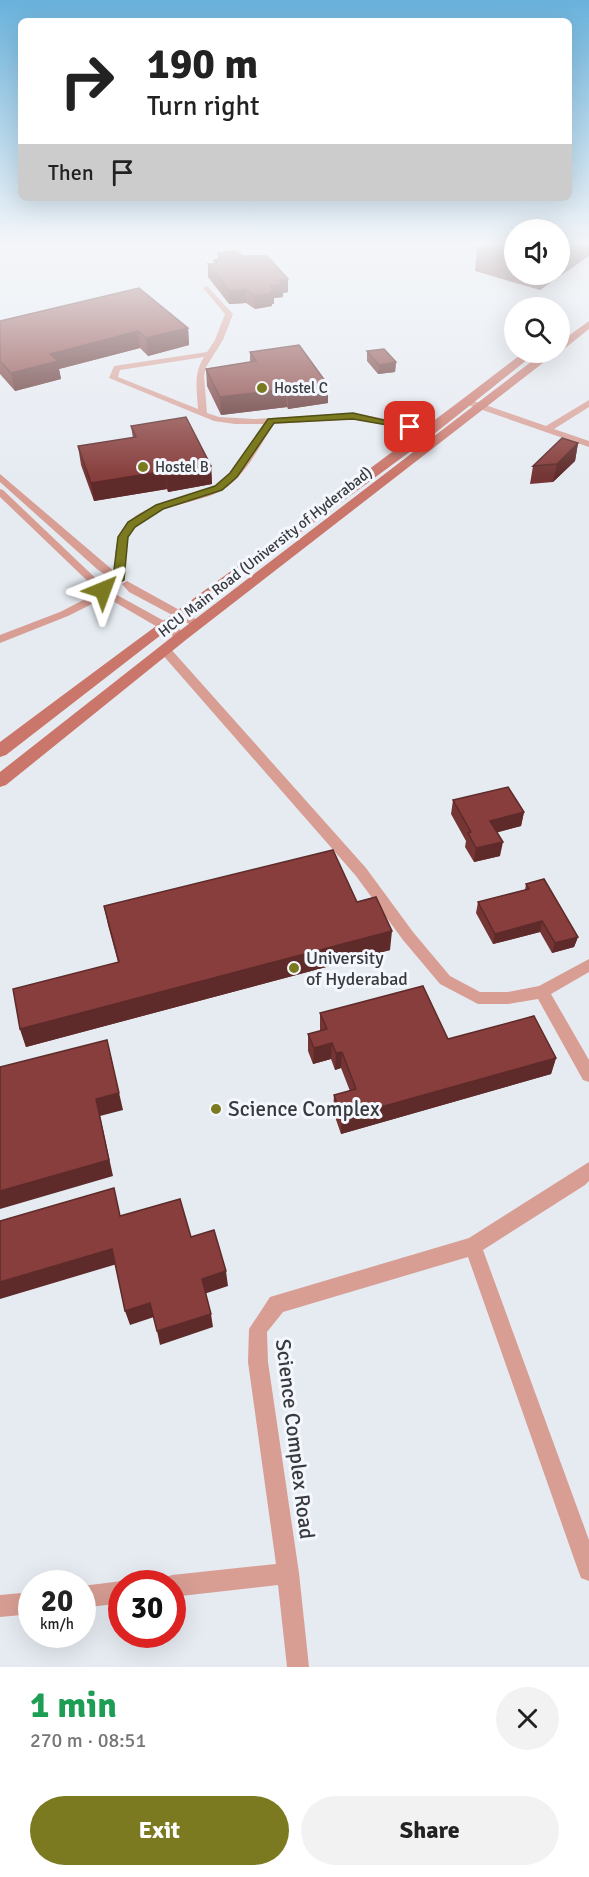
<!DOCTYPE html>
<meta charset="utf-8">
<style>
:root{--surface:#fff;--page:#f2f2f2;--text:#222;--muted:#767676;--accent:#7c7a20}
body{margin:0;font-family:Signika,sans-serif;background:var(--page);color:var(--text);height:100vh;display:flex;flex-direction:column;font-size:22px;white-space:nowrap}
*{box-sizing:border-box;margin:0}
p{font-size:20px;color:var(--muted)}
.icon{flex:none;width:33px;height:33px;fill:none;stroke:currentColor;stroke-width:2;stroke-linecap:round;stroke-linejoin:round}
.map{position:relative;height:1667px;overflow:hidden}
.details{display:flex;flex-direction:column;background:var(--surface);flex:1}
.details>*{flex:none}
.hud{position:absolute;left:18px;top:18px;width:554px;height:183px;border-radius:9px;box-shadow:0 6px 24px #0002;background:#fff;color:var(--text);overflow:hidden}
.tools{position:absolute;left:504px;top:219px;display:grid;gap:12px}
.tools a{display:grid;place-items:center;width:66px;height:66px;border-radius:50%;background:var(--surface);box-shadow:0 6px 24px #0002;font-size:30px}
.speed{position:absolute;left:18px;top:1570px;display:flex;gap:12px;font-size:30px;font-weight:700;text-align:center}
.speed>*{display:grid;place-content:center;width:78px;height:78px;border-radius:50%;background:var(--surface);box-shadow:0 6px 24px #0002;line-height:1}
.speed small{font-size:15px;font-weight:400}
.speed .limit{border:9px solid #d22;background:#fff;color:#111}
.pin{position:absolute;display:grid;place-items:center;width:51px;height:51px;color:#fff;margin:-26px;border-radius:12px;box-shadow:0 3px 9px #0006}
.me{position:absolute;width:66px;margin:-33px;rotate:44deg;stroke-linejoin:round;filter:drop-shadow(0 0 4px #0008)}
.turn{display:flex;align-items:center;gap:21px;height:126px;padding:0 30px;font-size:27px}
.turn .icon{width:78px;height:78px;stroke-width:2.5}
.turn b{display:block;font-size:42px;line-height:51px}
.then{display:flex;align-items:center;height:57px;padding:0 30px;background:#0003;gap:12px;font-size:22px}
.round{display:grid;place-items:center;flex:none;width:63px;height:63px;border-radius:32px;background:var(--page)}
.headline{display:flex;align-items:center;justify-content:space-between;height:102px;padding:0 30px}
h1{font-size:36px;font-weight:800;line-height:45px;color:#1e9e55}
.cta{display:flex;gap:12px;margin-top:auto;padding:12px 30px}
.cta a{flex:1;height:69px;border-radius:36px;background:var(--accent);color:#fff;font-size:24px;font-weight:800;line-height:69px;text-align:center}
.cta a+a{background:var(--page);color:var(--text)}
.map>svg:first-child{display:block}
</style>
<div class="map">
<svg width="589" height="1667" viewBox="0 0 589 1667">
<rect width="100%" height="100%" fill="#e6ebf2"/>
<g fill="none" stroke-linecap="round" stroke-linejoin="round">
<path fill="#d89e94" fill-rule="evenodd" d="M207 286 233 314 223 340 206 367 204 376 207 413 219 417 255 419 353 413 392 420 435 431 430 434 353 419 274 424C260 445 248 471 227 487 200 507 141 502 128 539 124 552 127 567 124 580L123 582H115L97 569 0 482V474L115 572C116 562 114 550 118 540 132 497 189 505 220 483 240 469 251 444 264 424H235L214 421 109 378 114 366 207 352 215 340 225 314 203 288ZM204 357C193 374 197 390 198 409L118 377 120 370Z
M465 400H471L546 426 589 400V407L554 429 589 441V447L465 404Z
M0 489 3 490 108 590 186 633V639H178L106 597 68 616 0 643V635L60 612 99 592 0 497Z
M127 581 201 622 203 624 197 627 193 626 129 592 122 584Z
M165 646 169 647 366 868 413 932 450 976 480 992H508L539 986 589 959V972L551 994 589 1060V1082L583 1080 538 999 508 1004H478L440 984 403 940 356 876 161 653 159 650Z
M589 1162V1181L585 1185 483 1250 589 1540V1581L581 1578 578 1570 468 1257 283 1312 267 1332 268 1362 299 1573 309 1667H287L278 1585 172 1597V1584H162L164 1578 172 1575 276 1564 248 1362 249 1329 270 1297 469 1238Z
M122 1581 129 1584H122V1603L82 1608V1586Z
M32 1592V1614L0 1617V1595Z"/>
<path fill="#cb766a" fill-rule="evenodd" d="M589 321V329L564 349 560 350V342Z
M524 352H537L434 434 157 638 6 755 0 757V742C174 611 352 485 524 352Z
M544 352H557L187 639 6 785 0 787V772L177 633Z"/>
</g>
<path fill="#743534" d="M514 243V274H560L540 290 475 271 477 249Z
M218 253 288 292 283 293V297L274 298V304H272V306L255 309 246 303 229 304 208 277V264H214V260H218Z
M0 321 188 328 189 345 148 356 140 348 59 369 61 379 15 391 0 374Z
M367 351 396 362 395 372 378 374 367 361Z
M250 352 328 403 288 409 287 407 221 415 207 386 206 369 250 362Z
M131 426 211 466 212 484 168 492 167 489 94 501 81 465 78 446 133 438Z
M578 443 575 461 553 482 530 484 533 466Z
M453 800 524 812 521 826 497 832 500 856 474 862 465 847 466 841 451 814Z
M526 884 578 937 574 947 552 953 540 932 493 944 476 913 478 902 525 890Z
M357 902 390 950 26 1047 20 1029 118 962 108 925 104 906Z
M320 1013 448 1039 556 1058 551 1074 341 1134 333 1111 334 1095 350 1091 341 1068 335 1070 331 1059 313 1064 308 1051V1034L320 1031Z"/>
<path fill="#5e2b2a" d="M580 243H589V256L540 290 543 274H560V257Z
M288 279V292L283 293V297L274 298V304H272V306L255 309 254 296 279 280Z
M246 289V303L229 304V291Z
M188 328 189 345 148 356 146 338Z
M138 331 140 348 59 369 61 379 15 391 11 373 50 354Z
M396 362 395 372 378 374 379 365Z
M328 385V403L288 409V391Z
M286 389 287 407 221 415 220 397Z
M578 443 575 461 553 482 557 464Z
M211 466 212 484 168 492 166 473Z
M165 471 167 489 94 501 91 483Z
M524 812 521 826 488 835 490 821Z
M503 842 500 856 474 862 476 848Z
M542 921 540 932 493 944 495 934Z
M392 931 390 950 26 1047 20 1029Z
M578 937 574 947 552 953 555 943Z
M107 1040 123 1110 100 1116 113 1176 0 1209V1191L96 1099Z
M332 1043 331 1059 313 1064 314 1048Z
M342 1052 341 1068 335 1070 336 1053Z
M556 1058 551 1074 341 1134 342 1118Z
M112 1249 117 1264 0 1299V1282Z
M226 1271 228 1286 204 1294 202 1279Z
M150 1303 154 1317 130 1325 125 1311Z
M211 1314 213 1327 160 1345 157 1331Z"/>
<path fill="#873e3c" stroke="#5e2b2a" stroke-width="1.5" d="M486 243H514V259L477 249Z
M560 243H580L560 257Z
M236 251 243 256H267L288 279 279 280 283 284 270 286 274 291H270L272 293 254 296 246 289 229 291 208 264H217L214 260 220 259 218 253Z
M139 288 188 328 146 338 138 331 50 354 58 361 11 373 0 361V321Z
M299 345 328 385 288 391 286 389 220 397 206 369 256 361 250 352Z
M384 349 396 362 379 365 367 351Z
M186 417 211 466 166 473 165 471 91 483 78 446 136 437 131 426Z
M562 438 578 443 557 464 533 466Z
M508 787 524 812 490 821 503 842 476 848 468 833 471 832 453 800Z
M333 850 357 902 376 897 392 931 20 1029 13 989 119 962 104 906Z
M544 879 578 937 555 943 542 921 495 934 478 902 529 889 526 884Z
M423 986 448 1039 534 1016 556 1058 342 1118 334 1095 356 1089 342 1052 336 1053 332 1043 314 1048 308 1034 327 1029 320 1013Z
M107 1040 119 1093 96 1099 109 1160 0 1191V1067Z
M114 1188 120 1216 180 1199 191 1237 214 1230 226 1271 202 1279 211 1314 157 1331 150 1303 125 1311 112 1249 0 1282V1221Z"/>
<linearGradient id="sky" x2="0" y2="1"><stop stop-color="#69b2dc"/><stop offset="0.51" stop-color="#f4f6f9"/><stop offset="1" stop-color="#f4f6f9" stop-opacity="0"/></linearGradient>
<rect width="589" height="477" fill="url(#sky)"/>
<path fill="#7c7a20" stroke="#514f15" stroke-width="1.5" d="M353 413 414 427 410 429 353 419 274 423 237 477 222 490 163 509 135 527 128 537 124 580 111 585 107 592H99L98 590 103 580 113 578 118 537 128 522 156 505 215 486 230 473 268 419Z"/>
<g fill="#7c7a20" stroke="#f4f8fe" stroke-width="2">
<circle cx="262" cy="388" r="6"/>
<circle cx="143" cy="467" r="6"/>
<circle cx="294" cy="968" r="6"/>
<circle cx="216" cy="1109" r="6"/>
</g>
<g text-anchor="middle" stroke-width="6" stroke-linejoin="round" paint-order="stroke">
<g font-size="15" fill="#383a3d" stroke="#f4f8fe" text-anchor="start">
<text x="274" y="393">Hostel C</text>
<text x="155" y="472">Hostel B</text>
</g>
<g font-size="15" fill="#383a3d" stroke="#f4f8fe">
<text transform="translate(265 552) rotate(-38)" y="5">HCU Main Road (University of Hyderabad)</text>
</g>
<g font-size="18" fill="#383a3d" stroke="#f4f8fe" text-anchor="start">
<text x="306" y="964">University<tspan x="306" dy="21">of Hyderabad</tspan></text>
</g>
<g font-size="21" fill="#383a3d" stroke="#f4f8fe" text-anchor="start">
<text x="228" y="1116">Science Complex</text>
</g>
<g font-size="21" fill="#383a3d" stroke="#f4f8fe">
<text transform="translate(295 1439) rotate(83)" y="7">Science Complex Road</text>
</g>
</g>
</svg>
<div class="tools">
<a><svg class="icon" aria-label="sound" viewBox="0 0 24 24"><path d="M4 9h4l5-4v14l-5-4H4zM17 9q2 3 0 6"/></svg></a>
<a><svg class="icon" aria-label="search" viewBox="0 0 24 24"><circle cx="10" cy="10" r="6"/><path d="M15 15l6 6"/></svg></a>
</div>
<div class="speed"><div>20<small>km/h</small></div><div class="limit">30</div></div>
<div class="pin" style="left:410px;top:427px;background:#d93025"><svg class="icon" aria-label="arrive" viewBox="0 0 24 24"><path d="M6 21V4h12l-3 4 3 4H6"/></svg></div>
<svg class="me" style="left:103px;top:590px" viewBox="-20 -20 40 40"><path d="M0-17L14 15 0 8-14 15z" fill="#7c7a20" stroke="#fff" stroke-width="4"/></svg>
<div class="hud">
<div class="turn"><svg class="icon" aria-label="right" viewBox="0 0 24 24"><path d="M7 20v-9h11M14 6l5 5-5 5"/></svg><div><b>190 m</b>Turn right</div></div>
<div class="then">Then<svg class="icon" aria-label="arrive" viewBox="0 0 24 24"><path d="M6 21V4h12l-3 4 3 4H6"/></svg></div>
</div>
</div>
<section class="details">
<div class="headline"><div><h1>1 min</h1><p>270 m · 08:51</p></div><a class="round"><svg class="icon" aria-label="close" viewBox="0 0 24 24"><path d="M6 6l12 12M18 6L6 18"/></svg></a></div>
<div class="cta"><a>Exit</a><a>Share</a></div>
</section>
